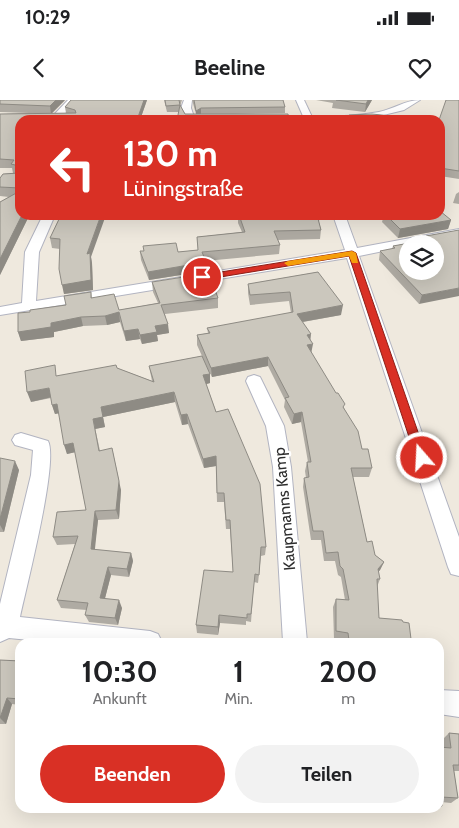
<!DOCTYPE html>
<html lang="de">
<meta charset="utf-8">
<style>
:root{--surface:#fff;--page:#f2f2f2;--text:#202124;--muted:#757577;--accent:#d93025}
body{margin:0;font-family:Cabin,sans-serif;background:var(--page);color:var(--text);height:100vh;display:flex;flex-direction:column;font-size:19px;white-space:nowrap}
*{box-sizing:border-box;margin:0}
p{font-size:16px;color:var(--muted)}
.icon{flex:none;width:28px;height:28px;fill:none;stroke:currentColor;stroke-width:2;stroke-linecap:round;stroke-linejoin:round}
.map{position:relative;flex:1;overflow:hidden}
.sheet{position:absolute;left:15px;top:538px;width:429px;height:175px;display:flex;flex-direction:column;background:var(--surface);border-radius:15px;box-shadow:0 5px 20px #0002}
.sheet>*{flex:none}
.hud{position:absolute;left:15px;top:15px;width:430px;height:105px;border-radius:15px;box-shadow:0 5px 20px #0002;background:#d93025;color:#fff;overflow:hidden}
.buttons{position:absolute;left:399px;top:135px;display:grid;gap:10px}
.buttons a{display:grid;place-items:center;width:45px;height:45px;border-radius:50%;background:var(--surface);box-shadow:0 5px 20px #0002;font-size:25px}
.pin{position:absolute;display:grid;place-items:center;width:42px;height:42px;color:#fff;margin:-21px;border:2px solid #fff;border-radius:50%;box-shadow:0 1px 5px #0007}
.me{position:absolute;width:55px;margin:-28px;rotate:341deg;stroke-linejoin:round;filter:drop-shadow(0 0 4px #0008)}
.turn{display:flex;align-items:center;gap:18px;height:105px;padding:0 25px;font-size:22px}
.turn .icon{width:65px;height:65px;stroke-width:2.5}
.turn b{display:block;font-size:35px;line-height:42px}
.eta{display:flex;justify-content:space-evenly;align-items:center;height:85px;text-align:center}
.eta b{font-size:30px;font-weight:700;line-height:35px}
.button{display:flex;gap:10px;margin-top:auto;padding:10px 25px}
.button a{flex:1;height:58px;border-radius:30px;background:var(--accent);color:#fff;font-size:20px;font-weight:700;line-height:58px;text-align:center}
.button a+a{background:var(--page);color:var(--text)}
.status{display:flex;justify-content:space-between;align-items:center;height:35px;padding:0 25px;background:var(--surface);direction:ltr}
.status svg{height:14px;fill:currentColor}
header{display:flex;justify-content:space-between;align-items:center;height:65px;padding:0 25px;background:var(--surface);font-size:22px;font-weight:700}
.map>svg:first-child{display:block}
</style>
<div class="status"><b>10:29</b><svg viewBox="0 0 49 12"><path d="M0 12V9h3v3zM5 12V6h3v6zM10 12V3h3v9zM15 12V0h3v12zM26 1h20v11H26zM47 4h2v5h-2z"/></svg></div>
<header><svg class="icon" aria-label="back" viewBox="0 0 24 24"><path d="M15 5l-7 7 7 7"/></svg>Beeline<svg class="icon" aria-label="heart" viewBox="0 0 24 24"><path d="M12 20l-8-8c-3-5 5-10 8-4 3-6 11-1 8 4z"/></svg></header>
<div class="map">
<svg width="459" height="728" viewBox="0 0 459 728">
<rect width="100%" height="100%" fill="#efe9de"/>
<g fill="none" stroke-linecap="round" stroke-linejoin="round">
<g stroke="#b2b4c1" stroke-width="2">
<path id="street" d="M68 0H77L59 20H49Z
M184 0H192L191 8 195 20H185L181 8Z
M296 0H304L312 17C335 17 357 16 379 12 394 9 405 0 420 0L404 10 363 20 259 19 264 16H303Z
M43 115H55L39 152 36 201 345 150 333 115H345L357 148 459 129V137L422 144H408V146L359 156 459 437V476L451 474 448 467 347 158 0 215V207L22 203 25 152Z
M254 275 260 277 262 281 284 326 291 367 307 542H283L273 367 266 326 246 281 248 277Z
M21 333 48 341C59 361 26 488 20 517L150 531 158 534 162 542H49L9 538 0 542V504L31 375 33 350 15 345 12 340 15 335Z
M439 590 459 591V617L439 614Z"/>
</g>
<use href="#street" fill="#fff" fill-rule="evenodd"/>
</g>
<path fill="#afaba3" d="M0 0H65L52 13H66L65 7 71 0H147L140 20H20V115H27L28 118 0 175V102L9 97 0 96V78L3 74 14 73H13L12 68H0V14L29 13 0 12Z
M164 0H182L180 6 185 14H196L192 0H283L285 7V13L235 14 177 20 179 12H167Z
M316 0H372L365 12 332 8 333 3Z
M459 0V79L440 76V20Z
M459 92V104L453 103 456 94Z
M61 115 91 157 92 163 93 190 64 194 60 149 52 148 50 138Z
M238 115H320L319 122 321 130 320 139 278 140 280 145 279 154 205 161 206 171 149 180 141 160 140 151 178 152 198 150 197 137 242 132 238 123Z
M384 115H440L451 120 448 129 398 138 382 122Z
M459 130 419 204 379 160 380 151 392 149 393 146 425 140 426 136Z
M318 172 341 215 303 222 310 240 311 253 344 308 362 349 372 368 369 377H353L367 442 375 455 384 462 380 470 378 472 380 479 377 487 379 518 403 522 411 539 431 542H346V540L334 539 333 507 336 499 345 500 341 477 338 475 335 461H324L321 440H311L303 387 304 378H306L305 371 307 362H308L301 322 292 324 284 307 285 300 268 266 212 277 209 271 210 274V283L206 284 266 447 265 455 261 456 258 483 254 482 251 522 246 521V525L220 523 218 535 197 533 196 525 233 472 230 429H226L224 402H217L216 366 204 368 188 324 182 325 175 302 103 317 105 327 95 329 100 351 121 390 119 419 98 420 94 450 131 453 133 461 129 477 111 475 105 498 122 508 118 525 89 522 85 515 87 510 61 508 57 500 75 444 57 445 53 437 86 410 75 352 67 354 59 313 55 314 52 305 51 298 31 302 117 268 152 281 149 266 202 256 197 245V235L208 233 207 228 291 213 289 201 250 205 248 193V184Z
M152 182 218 198V208L165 214 169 233 157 235 158 241 142 244 140 239 126 241 120 222 107 225 83 226 54 232V237L21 241 18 232 30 212 66 205 91 192 92 198 119 210 158 203 153 192Z
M0 358 19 370 4 432H0Z
M0 560 20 561V605L12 604 6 624H0Z
M449 633 459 634V671H454L458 698 451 703 441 702 442 706 436 710H420L410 708H439V647H444L443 639Z"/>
<path fill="#8e8b84" d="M56 0H65L51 14 50 6Z
M144 0H147L140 20H137Z
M368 0H372L365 12 366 4Z
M201 8V15L196 18V11Z
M20 105V115H27L28 118 0 175V159L17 109Z
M101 115H106L91 157 92 163 93 190 64 194 62 185 87 154Z
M451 120 448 129 398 138 400 129Z
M206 162V171L149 180 148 172Z
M459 188V196L419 204 422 195Z
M343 205 341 215 296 223 297 214Z
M119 212 120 222 107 225 105 216Z
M81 217 83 226 54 232V237L21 241 18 232 51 223Z
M168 224 169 233 157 235 158 241 142 244 140 235 155 226Z
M138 229 140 239 126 241 124 231Z
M311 234 310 244 307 235Z
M313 244 311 254 307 245Z
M268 257V266L212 277 211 268Z
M210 274V283L203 285V275Z
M49 288 52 297 31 302 27 292Z
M174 292 175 302 103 317 105 327 95 329 102 360 93 319 101 307Z
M57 304 60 313 55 314 52 305Z
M302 312 301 322 292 324 294 314Z
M187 314 188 324 182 325 181 315Z
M73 343 76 352 67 354 64 345Z
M112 348 121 390 119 419 116 410Z
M216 356V366L204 368 203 359Z
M15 361 19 370 4 432 0 425V419Z
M95 411 98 420 94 458 91 449Z
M131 453 133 461 129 477 127 469Z
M384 462 380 470 374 477 378 469Z
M108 467 111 475 103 506 100 498Z
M119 500 122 508 118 525 115 518Z
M219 515 220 523 218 535V527Z
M7 598 12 604 6 624 0 618Z"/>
<path fill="#cbc7bd" stroke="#8e8b84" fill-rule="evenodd" d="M0 0H56L50 6 0 4Z
M71 0H144L137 20H20V88L0 87V78L3 74 19 73V66L11 64 14 60 0 59V14L76 13 75 10 65 7Z
M165 0H179L180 5 166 6Z
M194 0H283L285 7 201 8 196 11Z
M336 0H368L366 4Z
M446 0H459V71L440 68V20H439Z
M180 5 185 14H288L289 20H177Z
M372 14 410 18 409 20H345L349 15Z
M20 91V105L17 109H20V115H22L0 159V102Z
M440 111 451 120 400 129 386 115H440Z
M61 115H101L87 154 90 153 91 180 62 185 59 169 60 139 50 138Z
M239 115H317L321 130 274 131 280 145 202 152 206 162 148 172 140 151H144L143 146 176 143 178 152 198 150 197 137 245 132Z
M459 130V188L422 195 380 151 395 148 393 146 426 140V136ZM408 144H435V171H408Z
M318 172 343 205 297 214 311 234 307 235 313 244 307 245 336 293H338L345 304 343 307 358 331 362 349H368L372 368H351L367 442 372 441 375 455 384 462 378 469 380 479H377L379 518 402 520 403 522 409 523 411 539 431 541V542H363L362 541 349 540 348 533 336 531V499L349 500 343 469 340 466 338 452 326 453 323 431H313L304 378 309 377 307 362H311L302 312 294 314 285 298 289 297 268 257 211 268 197 235 210 233 207 228 293 212 290 192 250 195 248 184Z
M209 173 218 198 161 205 168 224 155 226 157 232 140 235 138 229 124 231 119 212 105 216 81 217 51 223V227L18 232V213L30 212V210L66 205 64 196 91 192V198L114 194 119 210 160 203 152 182Z
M202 256 210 274 203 275 216 312 228 309 260 384 266 447H261L259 475 255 474 251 514H247V518L219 515 218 527 196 525 204 470 233 472 230 420H226L224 393H217L216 356 203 359 187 314 181 315 174 292 101 307 103 317 93 319 99 351 112 348 119 381 116 410 95 411 91 449 131 453 127 469 108 467 100 498 119 500 115 518 85 515 88 503 57 500 78 436 53 437 57 412 86 410 73 343 64 345 57 304 52 305 49 288 27 292 25 271 55 265 56 276 116 265 117 268 154 282 149 266Z
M0 358 15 361 0 419Z
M0 560 20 561V599L7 598 0 618Z
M449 633 459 634V665H453L458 698 441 697 442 706H439V647L451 648Z"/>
<path fill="#d93025" stroke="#8d1f18" d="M352 151 356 153 427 358 426 361 422 362 416 358 349 156 202 180 198 177 202 175Z"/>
<path fill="#f59e0b" d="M352 151 356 153 358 163H352L349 156 288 166 284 163 288 161Z"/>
<g text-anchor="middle" stroke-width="4.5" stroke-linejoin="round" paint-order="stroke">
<g font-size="16" fill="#2d2d2d" stroke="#fff">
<text transform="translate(284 409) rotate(-95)" y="6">Kaupmanns Kamp</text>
</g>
</g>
</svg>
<div class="buttons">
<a><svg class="icon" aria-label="layers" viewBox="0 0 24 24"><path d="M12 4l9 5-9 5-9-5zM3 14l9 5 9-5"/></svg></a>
</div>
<div class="pin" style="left:202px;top:177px;background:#d93025"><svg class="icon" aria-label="arrive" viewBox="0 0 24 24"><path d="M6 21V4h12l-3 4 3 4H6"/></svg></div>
<svg class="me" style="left:422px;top:358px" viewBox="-20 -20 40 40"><circle r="17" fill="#d93025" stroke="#fff" stroke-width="3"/><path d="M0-11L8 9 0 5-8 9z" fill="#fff"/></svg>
<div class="hud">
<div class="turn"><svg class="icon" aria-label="left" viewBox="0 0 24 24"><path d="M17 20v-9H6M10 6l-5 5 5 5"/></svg><div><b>130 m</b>Lüningstraße</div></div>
</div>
<section class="sheet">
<div class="eta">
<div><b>10:30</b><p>Ankunft</p></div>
<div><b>1</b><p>Min.</p></div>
<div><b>200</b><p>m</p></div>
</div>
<div class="button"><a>Beenden</a><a>Teilen</a></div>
</section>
</div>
